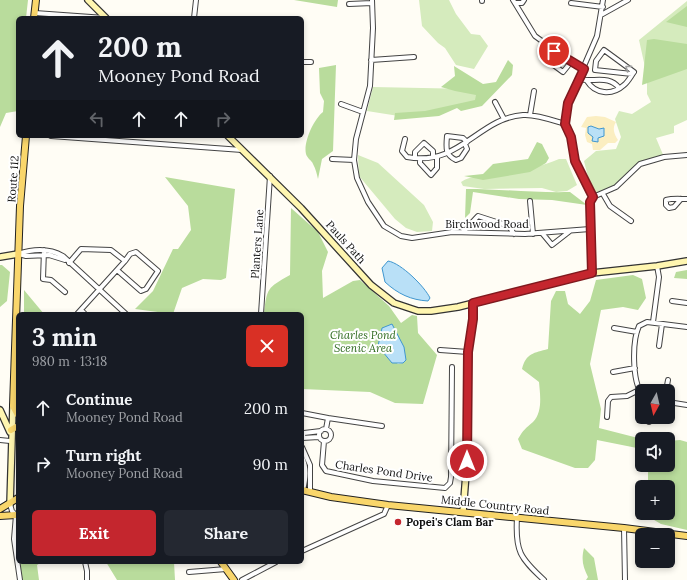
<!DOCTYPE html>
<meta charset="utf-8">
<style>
:root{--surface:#171b24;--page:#242831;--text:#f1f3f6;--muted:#9ea1a6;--accent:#c4262e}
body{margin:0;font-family:Lora,serif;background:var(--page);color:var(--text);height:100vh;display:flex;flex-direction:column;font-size:15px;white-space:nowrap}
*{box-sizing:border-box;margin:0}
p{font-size:13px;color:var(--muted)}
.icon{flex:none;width:22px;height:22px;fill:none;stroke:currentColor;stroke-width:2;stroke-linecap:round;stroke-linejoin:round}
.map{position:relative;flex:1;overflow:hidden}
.sheet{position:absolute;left:16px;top:312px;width:288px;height:252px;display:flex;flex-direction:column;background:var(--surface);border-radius:6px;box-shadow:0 2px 6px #0003}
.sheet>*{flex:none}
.guide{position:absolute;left:16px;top:16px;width:288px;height:122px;border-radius:6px;box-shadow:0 2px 6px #0003;background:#171b24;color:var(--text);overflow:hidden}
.needle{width:26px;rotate:188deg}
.tools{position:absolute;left:635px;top:384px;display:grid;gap:8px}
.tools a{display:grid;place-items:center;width:40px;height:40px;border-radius:6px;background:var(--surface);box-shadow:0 2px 6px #0003;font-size:20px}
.pin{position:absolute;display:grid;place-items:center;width:34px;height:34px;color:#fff;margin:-17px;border:2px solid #fff;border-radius:50%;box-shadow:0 1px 4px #0007}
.me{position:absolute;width:44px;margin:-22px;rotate:0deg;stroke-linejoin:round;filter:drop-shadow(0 0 3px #0008)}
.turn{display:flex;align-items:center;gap:14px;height:84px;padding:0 16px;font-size:18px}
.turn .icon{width:52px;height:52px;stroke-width:2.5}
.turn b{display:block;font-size:28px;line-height:34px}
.lanes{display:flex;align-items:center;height:38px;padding:0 16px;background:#0003;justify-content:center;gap:20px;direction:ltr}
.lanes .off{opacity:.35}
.round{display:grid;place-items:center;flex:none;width:42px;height:42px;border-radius:6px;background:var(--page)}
.overview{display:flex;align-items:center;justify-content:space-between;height:68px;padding:0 16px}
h1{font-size:24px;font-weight:700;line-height:30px}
.button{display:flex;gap:8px;margin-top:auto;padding:8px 16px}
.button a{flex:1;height:46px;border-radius:6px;background:var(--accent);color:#fff;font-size:16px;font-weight:700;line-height:46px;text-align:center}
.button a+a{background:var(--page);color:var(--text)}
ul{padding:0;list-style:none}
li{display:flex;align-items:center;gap:12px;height:56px;padding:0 16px}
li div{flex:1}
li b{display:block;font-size:15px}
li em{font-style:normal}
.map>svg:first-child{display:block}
</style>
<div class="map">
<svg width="687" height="580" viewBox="0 0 687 580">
<rect width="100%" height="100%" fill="#fffdf5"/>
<path fill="#d5ebbd" d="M419 0H449L456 14 471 34 480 35 488 46 474 69 456 65 445 48 438 43 422 26Z
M687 1V120L674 126V133L656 138 664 157 640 164 616 187 593 197 584 161 596 151 616 149 621 137 615 119 619 111 632 114 651 102 647 94V76L639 40Z
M373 87 472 89 480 91V101L405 117 367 111Z
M358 155 378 163 424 205 433 222 432 231 417 232 406 228 395 219 359 176Z
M559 159H566L577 185 567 191 556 192 542 188 484 189 463 186 461 182C471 175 482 177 494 175 516 171 538 168 559 159Z"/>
<path fill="#b9dc9c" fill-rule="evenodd" d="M0 0H28L26 18H18V111L6 113 0 127Z
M294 0H338L337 7Z
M687 6V27L666 22Z
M654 39 687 44V69L642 85 647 40Z
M508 60 513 65 512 75 482 106 461 111 457 108 439 116 394 120 395 113 425 111 475 100 476 95 455 91 441 87 455 76 454 66 483 84 496 82Z
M336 65 333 151 322 159 318 179C317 175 316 169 313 164 312 161 307 158 306 154 303 142 314 119 323 112L324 101 320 93 319 68Z
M537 142 542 144 549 158 546 163 530 172 483 180 464 176 483 174 493 164 528 159Z
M165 177 235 189 226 278 221 280 203 279 182 288 173 314 135 309 153 291 173 249H178L191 230 188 206Z
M466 189C501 189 536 193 570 192L587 205 552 200 519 199 473 192 470 213 465 218Z
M291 208 318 232 328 252 322 271 323 298 353 281 360 280 389 306 401 323 412 315 417 316 418 333 437 355 423 404 395 403 370 392 302 389V314H264C267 288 267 288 290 275ZM382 328 406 360 403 363 398 364 378 346Z
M0 265H2L10 272 7 301 0 307Z
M687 270V279L674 278 676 272Z
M633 275 642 279 646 298 638 310 623 307 601 310 590 364 601 409 599 428 642 439V449L597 440 595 460 588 468H575L522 449 518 439C524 429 525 429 533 422 543 412 540 394 539 382L522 369C526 353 534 353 548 349L551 301 556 291H565L568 304 580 314 590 301 596 280Z
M24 290 44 314H24Z
M680 440 687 442V530L661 524 649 517V513H668V487H648V465H668V441Z
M584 548 594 558 598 580H586L588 577C583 567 581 560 584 548Z
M20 562H42L37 565 39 580H22Z
M106 562H174L175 580H117Z"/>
<path fill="#fbeec1" d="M596 116 605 117 616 122C612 128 614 134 618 140L615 143H608L600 150H593L592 144 587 142 585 135 586 128 581 127 587 117Z"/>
<path fill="#b9e0f7" stroke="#3f96cf" d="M591 126 599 129 604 128V136L598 138V142L592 141 593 137 588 133V127Z
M388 261C401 263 425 287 430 298L428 301C411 300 398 294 385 282L382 268Z
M392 324 404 347 406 360 403 363H392L378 346 382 328Z"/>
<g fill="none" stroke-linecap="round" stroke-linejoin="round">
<g stroke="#444" stroke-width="6">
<path id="street" d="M372 0 373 28 370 86 356 139 354 160 357 178 368 202 384 226 401 236 412 238 452 232 525 234 590 229
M513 0 535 36 571 62 584 69
M482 1V0
M516 3H522L524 0
M571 3 603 7
M349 4 372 3
M35 13 105 18
M601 15 628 0
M194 18 196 0
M554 51 548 61 563 72 571 62
M371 60 414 57
M302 62H311
M579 79C592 83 609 74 619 88
M587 81C595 94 612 96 624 85 628 82 631 76 634 72L604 50 596 61 595 70 632 74
M495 102 504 119
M341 104 363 112
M530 115 534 91
M51 136 242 150
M405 139 402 151 407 157C460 167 478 118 523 115 536 114 552 120 565 124
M465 144 467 149 461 158 456 160C445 155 446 148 447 136L463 138 467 142
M415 158V152L424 143 433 151V157
M332 159 354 160
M420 159V163L431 175 437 168V157
M603 194 610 206 631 221
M593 197 575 161 571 137 565 124 568 103 597 36 603 0
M681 199 674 207 669 208 666 205V200C673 198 680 199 687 199
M530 201 533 234
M463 232 478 216 509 226 514 234
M542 233 552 245 570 231
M44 250 43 279 51 280 65 292
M18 254C33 249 49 248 63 256L126 314
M19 254 26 256 49 255 65 260
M69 263 81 249 111 250 125 261 77 314
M117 270 141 291 146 289 158 271 136 252 130 254 125 261
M592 273 590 202 593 197 616 187 640 164 664 157 687 155
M672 301 687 303
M81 310 85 314
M261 314 270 176
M653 322 659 277 657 266
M614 328 637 332
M659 346 662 324
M440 350 468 352
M613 372 635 368
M666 391 668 380
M642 394C632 381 632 341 639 326L647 322 687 327
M668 402 687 405
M302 413 328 418
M607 417 608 401 611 397 627 396 639 390
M649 422V417
M326 429 328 418 382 426
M319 435a6 6 0 1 1 12 0a6 6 0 1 1-12 0Z
M302 437 304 433 321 431
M302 438 319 437
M0 440 10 441
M324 441 322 465 326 471 373 481 445 488 450 483 451 477 452 367
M302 447 310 465V492
M302 457C307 468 306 478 303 490
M10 504 12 511 16 515
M16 515 14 539 20 580
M517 518C515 551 520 558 544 580
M624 528 625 580
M302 551 384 514 388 505
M85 562 87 571V580
M189 572 226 569
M242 580 276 562"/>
</g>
<g stroke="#333" stroke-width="8">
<path id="secondary" d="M88 0 106 18
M228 136 301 208 371 285 394 303 418 311H431L458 307 592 273 657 266 687 261
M0 257 18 254
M0 410 10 432
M10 504 13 406
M463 512 467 461 468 352 473 319V303"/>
</g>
<g stroke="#222" stroke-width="8">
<path id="primary" d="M34 18 36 0
M18 415 13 406 20 206 26 136
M11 430 18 426
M302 490 331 497 388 505 624 528 687 536
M0 509 18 498
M0 516 16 515
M221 562 234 580"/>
</g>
<use href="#street" stroke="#fff" stroke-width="4"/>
<use href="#secondary" stroke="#fff6b0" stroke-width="5.5"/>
<use href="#primary" stroke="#f9d66b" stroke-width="6"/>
</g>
<defs><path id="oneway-chevron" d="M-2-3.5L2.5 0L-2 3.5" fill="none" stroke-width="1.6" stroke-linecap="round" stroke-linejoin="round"/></defs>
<use stroke="#a0a0a0" href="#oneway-chevron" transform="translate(628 68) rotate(-144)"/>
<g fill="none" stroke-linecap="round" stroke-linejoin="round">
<g stroke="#7f191e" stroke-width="10">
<path id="route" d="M467 461 468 352 473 319V303L592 273 590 202 593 197 575 161 571 137 565 124 568 103 584 69 554 51"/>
</g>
<use href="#route" stroke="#c4262e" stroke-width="7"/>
</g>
<circle fill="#c4262e" stroke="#fff" stroke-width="1.5" cx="398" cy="522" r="4"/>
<g text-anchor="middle" stroke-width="4" stroke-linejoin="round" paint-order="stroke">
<g font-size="11" fill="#111" stroke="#fff">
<text transform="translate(13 179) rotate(-86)" y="4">Route 112</text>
<text x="487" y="228">Birchwood Road</text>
<text transform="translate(346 242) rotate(48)" y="4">Pauls Path</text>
<text transform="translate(257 244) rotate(-86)" y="4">Planters Lane</text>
<text transform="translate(384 471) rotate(8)" y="4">Charles Pond Drive</text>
<text transform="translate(495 505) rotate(6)" y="4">Middle Country Road</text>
</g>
<g font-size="11" font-style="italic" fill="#2f6b1f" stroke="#fff">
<text x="363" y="339">Charles Pond<tspan x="363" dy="13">Scenic Area</tspan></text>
</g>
<g font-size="11" font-weight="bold" fill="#111" stroke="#fff" text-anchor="start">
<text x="406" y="526">Popei's Clam Bar</text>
</g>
</g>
</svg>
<div class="tools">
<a><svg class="needle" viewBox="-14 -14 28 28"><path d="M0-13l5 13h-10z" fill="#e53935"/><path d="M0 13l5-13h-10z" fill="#9ea1a6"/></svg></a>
<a><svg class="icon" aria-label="sound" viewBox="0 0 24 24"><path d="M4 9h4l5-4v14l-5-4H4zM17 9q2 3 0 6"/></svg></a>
<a>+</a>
<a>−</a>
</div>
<div class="pin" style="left:554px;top:51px;background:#d93025"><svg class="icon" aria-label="arrive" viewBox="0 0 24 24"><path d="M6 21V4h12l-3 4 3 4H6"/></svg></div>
<svg class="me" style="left:467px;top:461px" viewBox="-20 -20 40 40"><circle r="17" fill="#c4262e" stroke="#fff" stroke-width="3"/><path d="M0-11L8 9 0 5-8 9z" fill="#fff"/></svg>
<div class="guide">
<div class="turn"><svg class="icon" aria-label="ahead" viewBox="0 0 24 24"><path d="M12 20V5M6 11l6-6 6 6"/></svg><div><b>200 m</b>Mooney Pond Road</div></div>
<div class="lanes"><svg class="icon off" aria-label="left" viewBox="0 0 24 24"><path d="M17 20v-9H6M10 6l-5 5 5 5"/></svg><svg class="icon" aria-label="ahead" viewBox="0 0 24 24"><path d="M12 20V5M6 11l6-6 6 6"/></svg><svg class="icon" aria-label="ahead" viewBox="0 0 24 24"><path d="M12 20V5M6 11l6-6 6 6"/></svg><svg class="icon off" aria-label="right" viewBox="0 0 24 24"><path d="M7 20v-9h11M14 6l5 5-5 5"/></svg></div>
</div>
<section class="sheet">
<div class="overview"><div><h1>3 min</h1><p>980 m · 13:18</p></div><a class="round" style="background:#d93025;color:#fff"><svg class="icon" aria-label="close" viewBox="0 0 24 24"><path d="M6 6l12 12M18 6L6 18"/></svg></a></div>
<ul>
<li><svg class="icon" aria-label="ahead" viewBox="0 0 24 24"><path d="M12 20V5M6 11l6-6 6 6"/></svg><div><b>Continue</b><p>Mooney Pond Road</p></div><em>200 m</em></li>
<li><svg class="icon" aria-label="right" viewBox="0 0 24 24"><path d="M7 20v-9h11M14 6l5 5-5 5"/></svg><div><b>Turn right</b><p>Mooney Pond Road</p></div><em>90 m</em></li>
</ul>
<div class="button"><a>Exit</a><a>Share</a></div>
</section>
</div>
